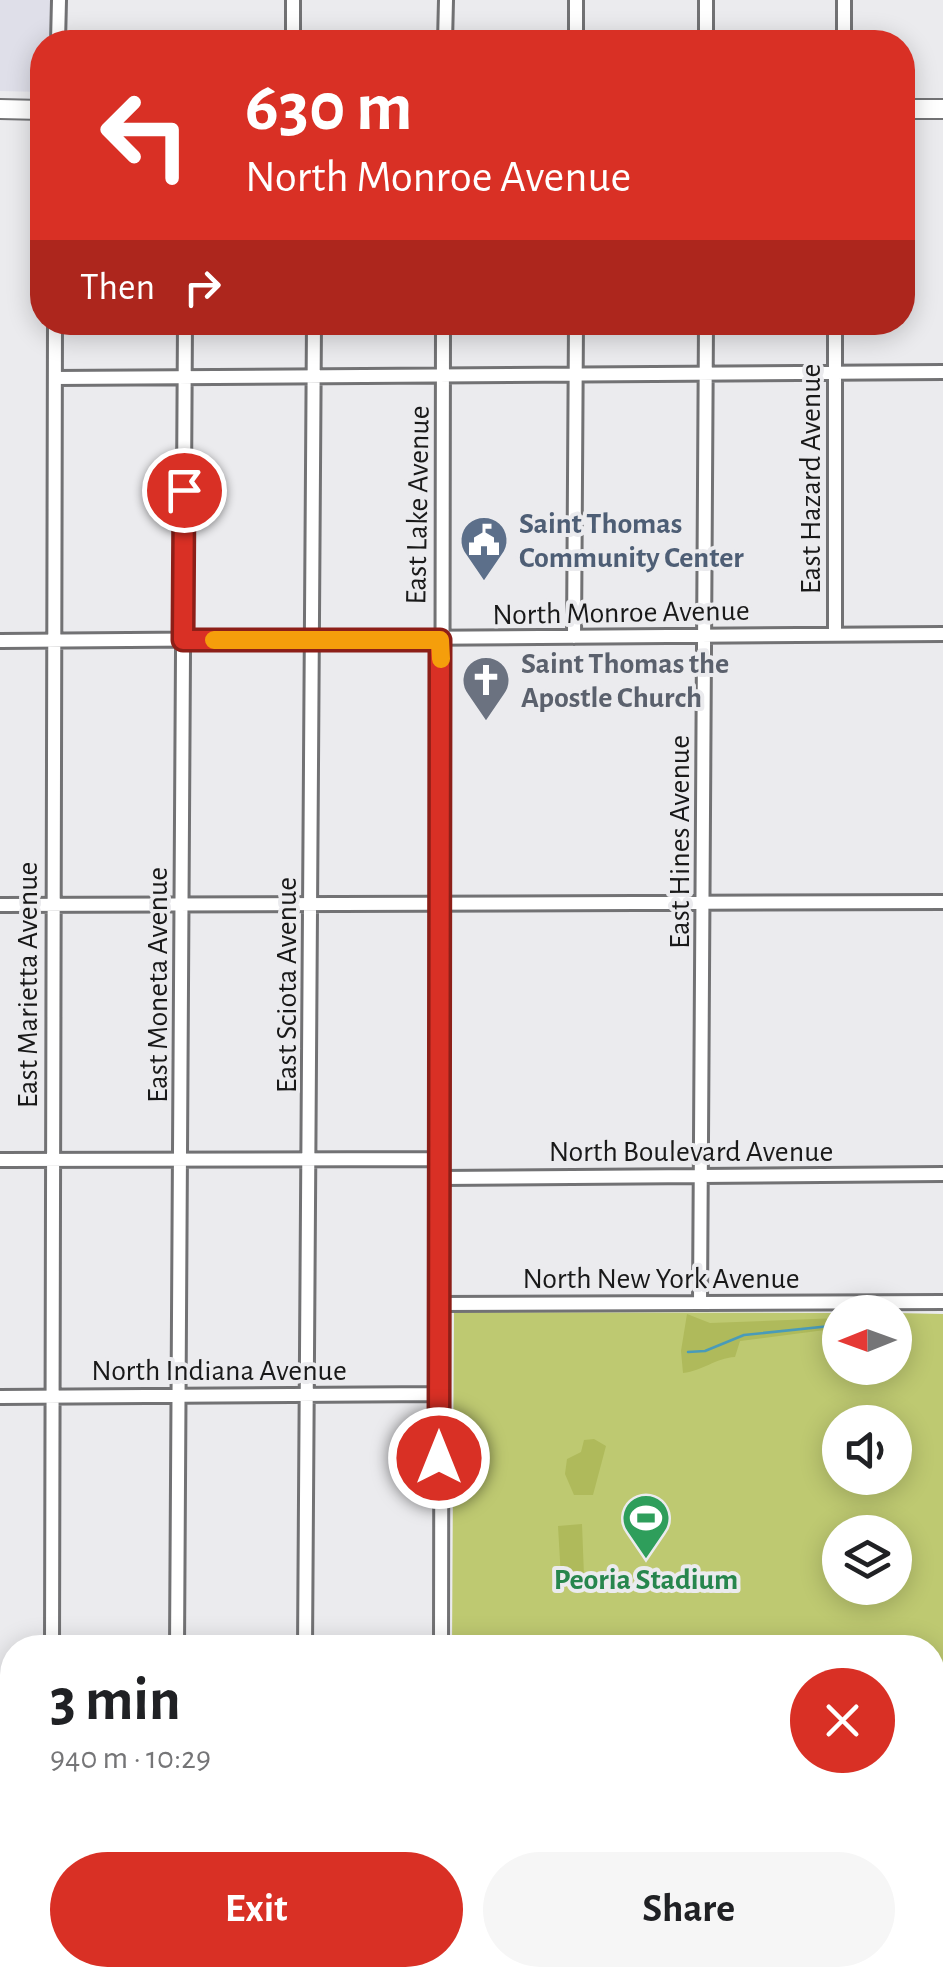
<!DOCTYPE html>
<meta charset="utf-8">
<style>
:root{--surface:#fff;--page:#f6f6f6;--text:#202124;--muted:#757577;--accent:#d93025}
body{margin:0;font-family:"Alegreya Sans",sans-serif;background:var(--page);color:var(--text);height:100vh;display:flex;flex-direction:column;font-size:38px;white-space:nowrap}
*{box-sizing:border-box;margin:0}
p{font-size:32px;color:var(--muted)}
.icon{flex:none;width:55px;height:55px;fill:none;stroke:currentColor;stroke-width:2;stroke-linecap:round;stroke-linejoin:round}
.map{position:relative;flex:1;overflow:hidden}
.details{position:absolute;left:0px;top:1635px;width:945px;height:352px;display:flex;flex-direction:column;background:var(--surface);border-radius:40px 40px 0 0;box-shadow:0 5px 25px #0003}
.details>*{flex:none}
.guide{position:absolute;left:30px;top:30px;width:885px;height:305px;border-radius:40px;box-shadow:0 5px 25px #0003;background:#d93025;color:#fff;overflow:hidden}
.needle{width:65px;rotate:269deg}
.buttons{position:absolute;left:822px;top:1295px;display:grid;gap:20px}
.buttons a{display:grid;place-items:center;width:90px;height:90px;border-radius:50%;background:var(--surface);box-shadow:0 5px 25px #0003;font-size:50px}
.pin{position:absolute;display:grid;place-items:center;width:85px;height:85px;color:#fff;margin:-42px;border:5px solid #fff;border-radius:50%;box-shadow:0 2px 10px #0007}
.me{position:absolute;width:110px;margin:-55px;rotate:0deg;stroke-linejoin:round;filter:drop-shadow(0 0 8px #0008)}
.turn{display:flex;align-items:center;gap:35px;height:210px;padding:0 50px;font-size:45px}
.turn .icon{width:130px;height:130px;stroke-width:2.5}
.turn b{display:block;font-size:70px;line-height:85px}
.then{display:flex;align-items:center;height:95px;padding:0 50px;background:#0003;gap:20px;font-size:38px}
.round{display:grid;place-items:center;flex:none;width:105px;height:105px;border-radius:52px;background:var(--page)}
.overview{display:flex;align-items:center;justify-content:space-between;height:170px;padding:0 50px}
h1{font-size:60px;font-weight:600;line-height:75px}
.button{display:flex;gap:20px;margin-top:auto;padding:20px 50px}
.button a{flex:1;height:115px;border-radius:60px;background:var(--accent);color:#fff;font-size:40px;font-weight:600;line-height:115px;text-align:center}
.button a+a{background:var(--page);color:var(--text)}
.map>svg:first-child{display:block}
</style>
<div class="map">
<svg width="943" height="1987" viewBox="0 0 943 1987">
<rect width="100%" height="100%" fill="#ebebee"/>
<path fill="#dfdfe9" d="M0 0H51L50 42H42V92L0 91Z"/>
<path fill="#bec971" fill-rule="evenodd" d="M454 1312 840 1313V1368H895V1313L943 1314V1852H933L932 1648H452ZM840 1422H895V1478H840ZM840 1532H895V1588H840Z"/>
<path fill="#afba5b" d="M687 1314 710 1323 840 1318V1328L740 1341 735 1357C715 1358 703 1371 683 1373L681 1351Z
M594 1439 606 1446 593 1495H574L565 1474 567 1459 581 1452 584 1440Z
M582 1524 584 1576 561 1578 558 1526Z
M0 1716 12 1725V1975H84V1987H0Z"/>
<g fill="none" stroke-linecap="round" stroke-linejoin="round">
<path stroke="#499bb9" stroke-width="2.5" d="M895 1322H899
M688 1352 705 1351 744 1335 840 1325
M0 1850 12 1878
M0 1953 12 1956
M67 1975 69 1987"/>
<g stroke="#727274" stroke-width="18">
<path id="minor" d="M576 0V42
M706 0V42
M58 42 59 0
M293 42V0
M445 42 446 0
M844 42V0
M835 322V634
M55 378 943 372
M574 637 576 322
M0 641 943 634
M0 905 943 902
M0 1160 440 1159
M440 1178 943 1174
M700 1303 706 322
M439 1304 943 1302
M0 1397 438 1394
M52 1648 55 322
M177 1648 185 322
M305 1648 314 322
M441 1648 443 322
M0 1690H12
M0 1762 12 1770
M262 1975V1987
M444 1975V1987
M710 1987V1975
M916 1987V1975"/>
</g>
<g stroke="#727274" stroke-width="22">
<path id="major" d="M0 109 42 110
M902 109H943"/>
</g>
<use href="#minor" stroke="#fff" stroke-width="12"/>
<use href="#major" stroke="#fff" stroke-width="18"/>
</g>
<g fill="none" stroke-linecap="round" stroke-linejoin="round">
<g stroke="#8d1f18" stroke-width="25">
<path id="route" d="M184 490 183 640H440L439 1458"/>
</g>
<use href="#route" stroke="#d93025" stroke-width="18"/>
<path stroke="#f59e0b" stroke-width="18" d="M214 640H440L441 659"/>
</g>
<defs>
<g id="civic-pin" transform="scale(2.5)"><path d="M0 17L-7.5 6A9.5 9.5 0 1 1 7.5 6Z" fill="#5c6f8a" stroke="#ebebee"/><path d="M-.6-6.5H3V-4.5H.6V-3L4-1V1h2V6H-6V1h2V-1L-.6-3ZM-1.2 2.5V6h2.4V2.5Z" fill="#fff"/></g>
<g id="church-pin" transform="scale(2.5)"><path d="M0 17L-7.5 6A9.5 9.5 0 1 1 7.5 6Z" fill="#6b7280" stroke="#ebebee"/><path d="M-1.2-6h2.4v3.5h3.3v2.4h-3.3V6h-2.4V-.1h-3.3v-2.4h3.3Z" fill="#fff"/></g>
<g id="stadium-pin" transform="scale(2.5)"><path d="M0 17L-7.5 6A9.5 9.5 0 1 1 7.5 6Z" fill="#2e9e5b" stroke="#ebebee"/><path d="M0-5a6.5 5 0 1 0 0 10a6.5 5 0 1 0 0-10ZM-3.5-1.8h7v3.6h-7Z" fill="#fff"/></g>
</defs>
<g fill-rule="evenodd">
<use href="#civic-pin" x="484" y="540"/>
<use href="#church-pin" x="486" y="680"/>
<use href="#stadium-pin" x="646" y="1518"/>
</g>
<g text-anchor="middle" stroke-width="8" stroke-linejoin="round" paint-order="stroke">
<g font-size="30" fill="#191919" stroke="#ebebee">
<text transform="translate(810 479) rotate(-90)" y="10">East Hazard Avenue</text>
<text transform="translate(417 505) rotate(-89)" y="10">East Lake Avenue</text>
<text transform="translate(621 612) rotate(-1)" y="10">North Monroe Avenue</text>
<text transform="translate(679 842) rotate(-90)" y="10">East Hines Avenue</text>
<text transform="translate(27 985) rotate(-90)" y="10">East Marietta Avenue</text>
<text transform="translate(157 985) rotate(-90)" y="10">East Moneta Avenue</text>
<text transform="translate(286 985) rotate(-90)" y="10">East Sciota Avenue</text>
<text x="691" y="1161">North Boulevard Avenue</text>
<text x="661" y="1288">North New York Avenue</text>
<text x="219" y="1380">North Indiana Avenue</text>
</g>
<g font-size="30" font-weight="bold" fill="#4e5e75" stroke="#ebebee" text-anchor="start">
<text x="519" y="533">Saint Thomas<tspan x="519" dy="34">Community Center</tspan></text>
</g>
<g font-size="30" font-weight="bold" fill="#5b616d" stroke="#ebebee" text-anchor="start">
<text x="521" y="673">Saint Thomas the<tspan x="521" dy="34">Apostle Church</tspan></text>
</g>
<g font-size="30" font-weight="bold" fill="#27864d" stroke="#ebebee">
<text x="646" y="1589">Peoria Stadium</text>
</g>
</g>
</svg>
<div class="buttons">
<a><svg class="needle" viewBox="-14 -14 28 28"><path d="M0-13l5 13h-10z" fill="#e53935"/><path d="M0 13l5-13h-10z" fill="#757577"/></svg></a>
<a><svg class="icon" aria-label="sound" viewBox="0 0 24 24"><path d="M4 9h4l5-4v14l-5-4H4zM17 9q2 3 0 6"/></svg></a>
<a><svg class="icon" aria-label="layers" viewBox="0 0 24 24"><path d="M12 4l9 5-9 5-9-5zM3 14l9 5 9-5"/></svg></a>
</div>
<div class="pin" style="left:184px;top:490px;background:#d93025"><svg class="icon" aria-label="arrive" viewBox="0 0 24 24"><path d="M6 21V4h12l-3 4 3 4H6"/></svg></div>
<svg class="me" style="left:439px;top:1458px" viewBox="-20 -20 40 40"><circle r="17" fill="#d93025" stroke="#fff" stroke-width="3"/><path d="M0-11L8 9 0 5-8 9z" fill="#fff"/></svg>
<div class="guide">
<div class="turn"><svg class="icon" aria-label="left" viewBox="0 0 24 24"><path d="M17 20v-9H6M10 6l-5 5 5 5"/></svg><div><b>630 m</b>North Monroe Avenue</div></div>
<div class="then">Then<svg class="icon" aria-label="right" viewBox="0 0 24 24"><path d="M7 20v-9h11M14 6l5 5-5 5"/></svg></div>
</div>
<section class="details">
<div class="overview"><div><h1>3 min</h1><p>940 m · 10:29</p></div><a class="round" style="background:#d93025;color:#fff"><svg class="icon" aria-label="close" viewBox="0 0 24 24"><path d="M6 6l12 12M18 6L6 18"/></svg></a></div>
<div class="button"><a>Exit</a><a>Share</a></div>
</section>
</div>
